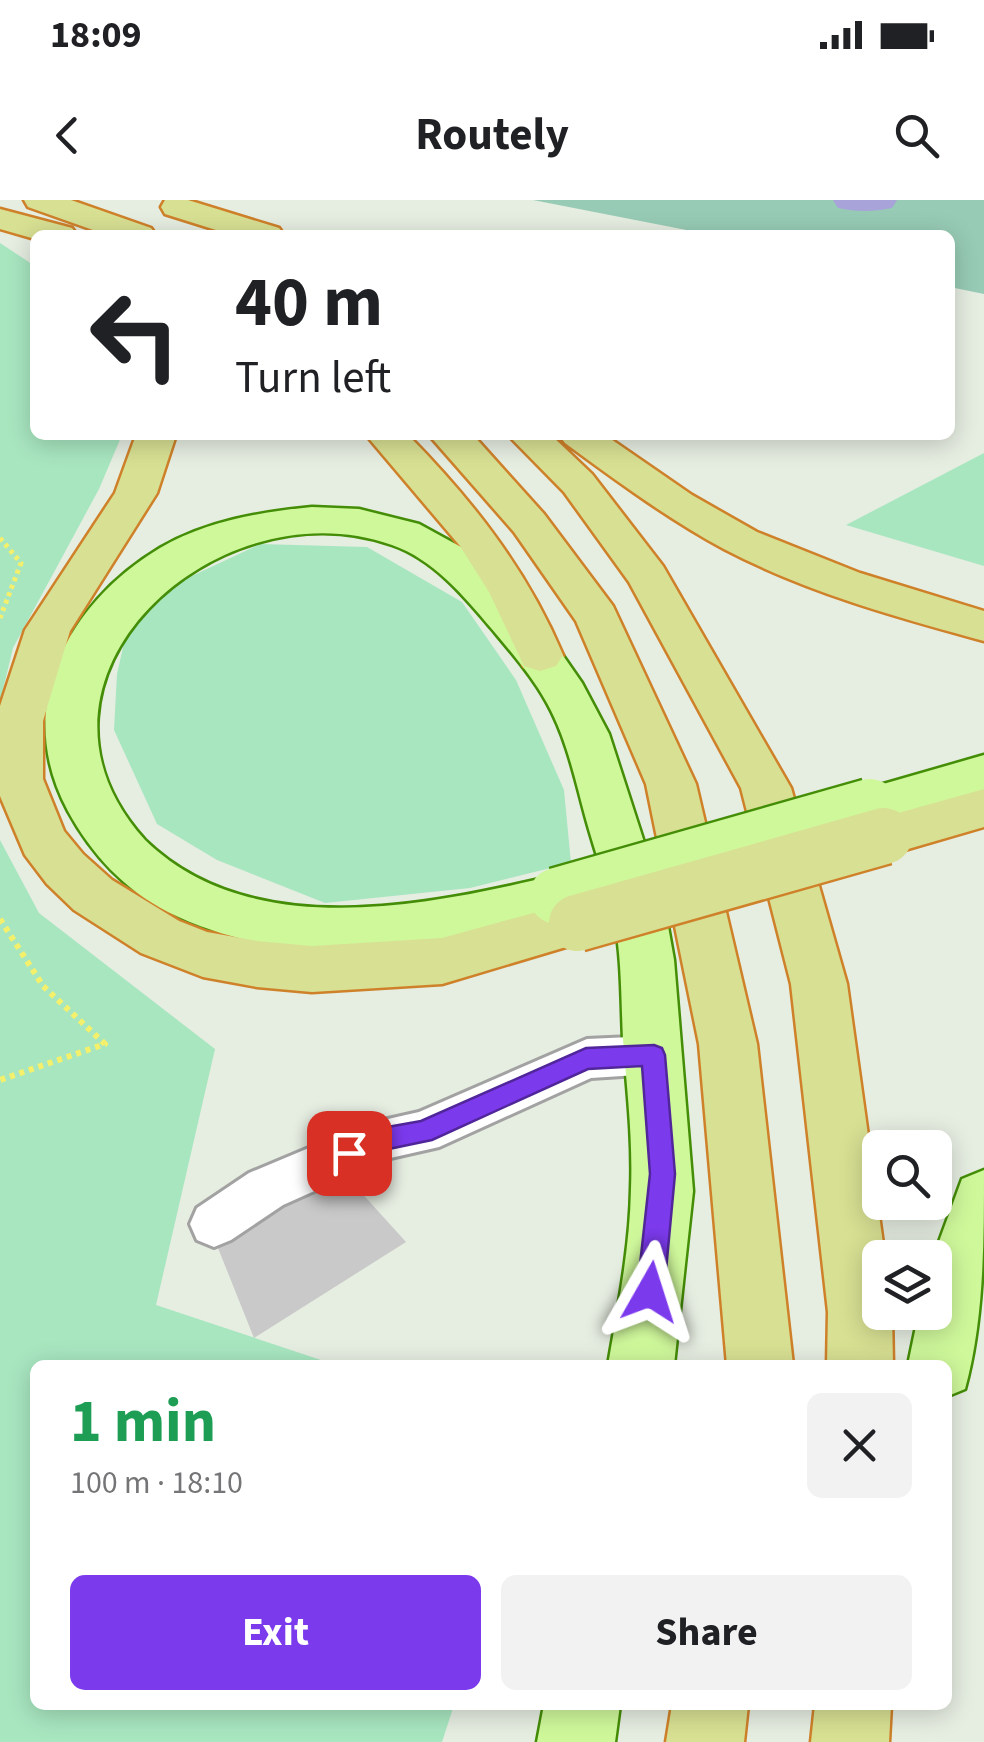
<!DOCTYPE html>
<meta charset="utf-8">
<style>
:root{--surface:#fff;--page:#f2f2f2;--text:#202124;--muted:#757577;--accent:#7c3aed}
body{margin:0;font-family:"Source Sans 3",sans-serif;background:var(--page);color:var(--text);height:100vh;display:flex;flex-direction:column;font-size:38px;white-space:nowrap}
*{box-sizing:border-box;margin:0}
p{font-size:32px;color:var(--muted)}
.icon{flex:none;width:55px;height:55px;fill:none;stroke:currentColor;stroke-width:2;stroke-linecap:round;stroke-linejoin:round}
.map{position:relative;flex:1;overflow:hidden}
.sheet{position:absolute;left:30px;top:1160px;width:922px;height:350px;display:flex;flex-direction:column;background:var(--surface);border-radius:15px;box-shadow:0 5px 25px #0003}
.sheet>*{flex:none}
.banner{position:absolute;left:30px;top:30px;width:925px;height:210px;border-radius:15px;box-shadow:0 5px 25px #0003;background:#fff;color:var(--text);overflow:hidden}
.controls{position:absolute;left:862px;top:930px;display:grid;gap:20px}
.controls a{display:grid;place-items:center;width:90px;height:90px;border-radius:15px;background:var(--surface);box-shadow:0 5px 25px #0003;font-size:50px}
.pin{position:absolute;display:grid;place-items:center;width:85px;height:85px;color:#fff;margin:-42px;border-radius:20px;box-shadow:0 5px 15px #0006}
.me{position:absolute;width:110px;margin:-55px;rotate:6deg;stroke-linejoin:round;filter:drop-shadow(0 0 8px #0008)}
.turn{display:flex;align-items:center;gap:35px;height:210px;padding:0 40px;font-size:45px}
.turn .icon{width:130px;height:130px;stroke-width:2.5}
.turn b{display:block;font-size:70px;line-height:85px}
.round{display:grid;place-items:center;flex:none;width:105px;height:105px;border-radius:15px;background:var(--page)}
.head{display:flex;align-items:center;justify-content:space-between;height:170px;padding:0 40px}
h1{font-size:60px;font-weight:700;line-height:75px;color:#1e9e55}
.primary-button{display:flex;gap:20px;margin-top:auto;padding:20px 40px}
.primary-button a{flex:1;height:115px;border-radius:15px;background:var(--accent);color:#fff;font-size:40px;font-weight:700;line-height:115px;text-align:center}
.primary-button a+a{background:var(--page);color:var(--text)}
.status{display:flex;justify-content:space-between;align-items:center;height:70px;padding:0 50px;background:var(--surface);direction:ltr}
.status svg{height:28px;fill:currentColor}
header{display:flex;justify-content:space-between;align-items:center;height:130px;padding:0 40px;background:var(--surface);font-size:45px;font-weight:700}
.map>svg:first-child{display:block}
</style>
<div class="status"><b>18:09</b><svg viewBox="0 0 49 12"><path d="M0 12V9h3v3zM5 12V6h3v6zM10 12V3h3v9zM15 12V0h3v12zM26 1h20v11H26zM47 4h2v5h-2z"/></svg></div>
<header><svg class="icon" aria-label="back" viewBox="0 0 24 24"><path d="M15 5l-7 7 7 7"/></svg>Routely<svg class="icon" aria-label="search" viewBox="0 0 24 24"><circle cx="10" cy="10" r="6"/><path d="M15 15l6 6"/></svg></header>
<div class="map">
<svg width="984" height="1542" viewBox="0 0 984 1542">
<rect width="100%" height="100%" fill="#e6ede1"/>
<path fill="#c9c9c9" d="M339 968 406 1042 254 1138 218 1048Z"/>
<path fill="#a8e6c0" d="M0 43 35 66V235H122L99 289 13 448 0 502Z
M984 253V366L846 325Z
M260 344 367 347 462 402 516 480 564 590 571 663 470 688 325 703 217 660 157 624 114 530 117 474 128 425 179 382Z
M0 640 39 713 215 849 156 1105 336 1165H35V1505H454L442 1542H0Z"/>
<path fill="#97cbb5" d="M533 0H984V94L950 87V35H712Z"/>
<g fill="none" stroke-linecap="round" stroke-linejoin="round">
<path fill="#a8a3d9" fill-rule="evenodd" d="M833 0H897L892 8C874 12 856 12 838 8Z"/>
<g stroke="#a2a2a2" stroke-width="6">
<path id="minor" d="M653 836 669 841 675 855 669 869 653 874 591 878 439 947 386 959 283 1005 231 1040 214 1047 197 1040 190 1024 197 1008 249 973 366 924 419 912 587 839Z"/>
</g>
<g stroke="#448d06" stroke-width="5">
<path id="primary" d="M312 307 359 309 419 324 461 347 497 379 557 447 582 483 609 534 664 704 674 760 693 991 674 1165H608C618 1107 630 1048 631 989 633 939 627 889 623 839 621 799 622 757 614 718 607 684 595 652 586 619 575 579 567 539 547 503 532 476 511 452 491 428 464 396 433 359 392 345 216 283 0 480 145 640 252 744 429 705 557 675L576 681 583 696 576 711C448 754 293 774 168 712 124 689 92 655 68 611 13 509 65 405 160 348 206 321 260 312 312 307Z
M984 555V591L870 626 852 621 845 607 852 593Z
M984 970C984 1043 984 1120 965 1189L948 1196V1165H908L919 1112H935L933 1058 962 979Z
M544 1505H620L615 1542H537Z"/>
</g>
<g stroke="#cf812a" stroke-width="5">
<path id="trunk" d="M24 0H71L151 28 156 35H107L28 7Z
M165 0H188L279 28 284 35H232L165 14 161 7Z
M0 9 72 28 77 35H35V39L0 29Z
M136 235H176L157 293 70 431 43 521V579L64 631 83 654 112 680 179 721 207 732 257 741 312 746 442 738 577 701 596 708 604 723 596 738 442 784 312 792 257 787 203 777 141 753 74 710 47 684 25 655 0 596V506L25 430 115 293Z
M366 235H408C473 301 527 370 563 455L556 466 540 471 524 466 489 392 460 346Z
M429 235H473L544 314 613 406 696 584 757 844 793 1165H727L699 844 646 584 576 421 514 332Z
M508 235H551L592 274 663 366 791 588 847 784 885 1058H880V1112H892L893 1165H827L828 1112 791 784 741 588 629 382 564 292Z
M559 235H605L692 295 757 332 860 373 984 411V441C896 417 806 392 724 349 668 319 617 281 565 243Z
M984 589V627L884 656 866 650 858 636 866 622Z
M672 1505H748L744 1542H666Z
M815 1505H891L889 1542H811Z"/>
</g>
<path stroke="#f4f06b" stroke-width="5" stroke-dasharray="4 4" stroke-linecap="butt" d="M0 338 21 363 0 418"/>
<path stroke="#f4f06b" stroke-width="6" stroke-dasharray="5 5" stroke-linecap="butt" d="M0 719 43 786 105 844 0 880"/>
<use href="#minor" fill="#fff" fill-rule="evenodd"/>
<use href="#primary" fill="#cff89b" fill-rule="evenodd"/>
<use href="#trunk" fill="#d8e093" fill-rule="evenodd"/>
<g stroke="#448d06" stroke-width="61" stroke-linecap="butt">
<path id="primary-bridge" d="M557 696 870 607"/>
</g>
<g stroke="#cf812a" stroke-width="61" stroke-linecap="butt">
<path id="trunk-bridge" d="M577 723 884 636"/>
</g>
<use href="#primary-bridge" stroke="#cff89b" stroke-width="56"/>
<use href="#trunk-bridge" stroke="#d8e093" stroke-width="56"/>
</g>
<path fill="#7c3aed" stroke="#51269a" stroke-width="2.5" d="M654 845 662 848 665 855 675 974 664 1092 660 1101 650 1105 641 1101 637 1092 650 974 642 866 588 869 432 940 384 950 349 964 340 961 337 953 340 945 382 928 421 921 586 848Z"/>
</svg>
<div class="controls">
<a><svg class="icon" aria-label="search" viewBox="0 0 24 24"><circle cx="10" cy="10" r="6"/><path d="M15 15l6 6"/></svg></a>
<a><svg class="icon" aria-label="layers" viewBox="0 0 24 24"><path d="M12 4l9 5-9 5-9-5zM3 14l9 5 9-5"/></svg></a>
</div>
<div class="pin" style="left:349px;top:953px;background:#d93025"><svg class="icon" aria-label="arrive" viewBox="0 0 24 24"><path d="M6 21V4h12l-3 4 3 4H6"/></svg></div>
<svg class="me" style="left:650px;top:1092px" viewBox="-20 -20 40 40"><path d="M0-17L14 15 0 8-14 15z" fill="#7c3aed" stroke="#fff" stroke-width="4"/></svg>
<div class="banner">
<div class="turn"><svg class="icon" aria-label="left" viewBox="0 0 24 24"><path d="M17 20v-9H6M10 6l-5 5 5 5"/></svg><div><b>40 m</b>Turn left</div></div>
</div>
<section class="sheet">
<div class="head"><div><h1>1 min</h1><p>100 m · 18:10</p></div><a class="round"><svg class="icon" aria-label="close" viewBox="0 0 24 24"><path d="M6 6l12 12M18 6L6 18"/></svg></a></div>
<div class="primary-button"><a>Exit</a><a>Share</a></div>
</section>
</div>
